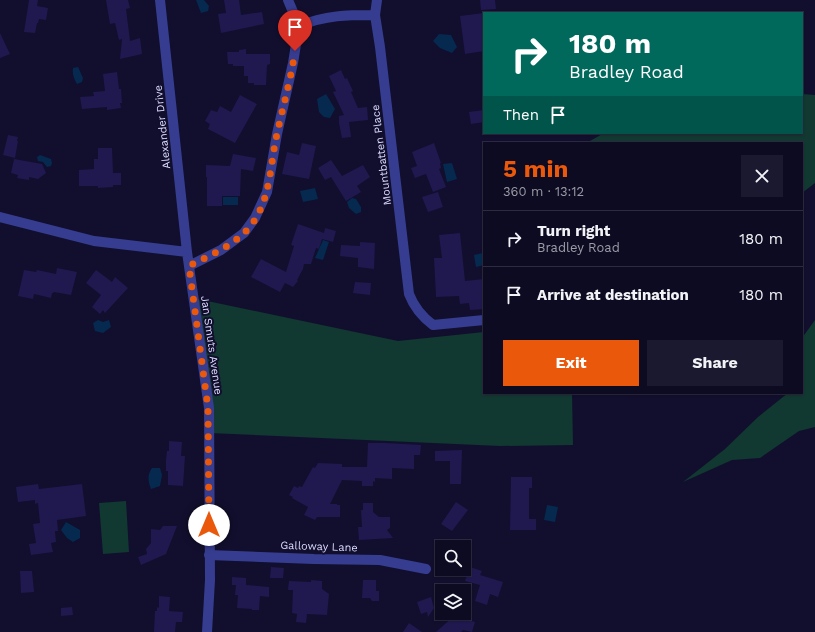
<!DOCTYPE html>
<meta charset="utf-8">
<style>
:root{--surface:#0d0b22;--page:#1b192f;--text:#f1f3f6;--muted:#9a9ba5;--line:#2d2b40;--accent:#ea580c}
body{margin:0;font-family:"Work Sans",sans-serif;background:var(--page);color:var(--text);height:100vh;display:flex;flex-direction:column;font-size:15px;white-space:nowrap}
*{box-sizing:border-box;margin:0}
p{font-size:13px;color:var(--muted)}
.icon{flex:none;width:22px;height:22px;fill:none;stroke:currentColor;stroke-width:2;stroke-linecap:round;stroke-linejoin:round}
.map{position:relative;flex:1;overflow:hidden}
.drawer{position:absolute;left:483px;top:142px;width:320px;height:252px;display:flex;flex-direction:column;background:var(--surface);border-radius:0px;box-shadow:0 1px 3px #0004,0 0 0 1px var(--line)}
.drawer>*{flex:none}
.top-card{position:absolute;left:483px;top:12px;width:320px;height:122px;border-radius:0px;box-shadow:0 1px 3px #0004,0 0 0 1px var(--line);background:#00695c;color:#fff;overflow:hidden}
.fabs{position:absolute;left:435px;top:540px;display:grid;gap:8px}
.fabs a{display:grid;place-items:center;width:36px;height:36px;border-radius:0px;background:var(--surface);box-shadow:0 1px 3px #0004,0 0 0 1px var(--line);font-size:20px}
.pin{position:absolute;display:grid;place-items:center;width:34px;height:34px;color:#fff;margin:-41px -17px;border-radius:50% 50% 50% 0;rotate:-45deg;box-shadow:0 0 4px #0007}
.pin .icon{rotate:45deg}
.me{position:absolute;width:44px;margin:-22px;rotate:0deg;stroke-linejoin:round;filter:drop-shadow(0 0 3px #0008)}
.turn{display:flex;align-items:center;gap:14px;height:84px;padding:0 20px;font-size:18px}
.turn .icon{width:52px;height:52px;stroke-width:2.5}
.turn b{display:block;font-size:28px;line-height:34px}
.then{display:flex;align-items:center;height:38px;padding:0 20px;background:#0003;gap:8px;font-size:15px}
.round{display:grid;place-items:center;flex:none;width:42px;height:42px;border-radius:0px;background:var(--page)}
.summary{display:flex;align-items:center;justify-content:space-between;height:68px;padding:0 20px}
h1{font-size:24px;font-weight:700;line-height:30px;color:var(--accent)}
.action{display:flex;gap:8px;margin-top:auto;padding:8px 20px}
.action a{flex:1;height:46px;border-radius:0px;background:var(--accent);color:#fff;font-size:16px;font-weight:700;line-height:46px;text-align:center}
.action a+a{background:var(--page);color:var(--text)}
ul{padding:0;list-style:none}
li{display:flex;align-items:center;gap:12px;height:56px;padding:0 20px;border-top:1px solid var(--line)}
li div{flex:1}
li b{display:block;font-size:15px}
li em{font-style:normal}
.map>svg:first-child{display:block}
</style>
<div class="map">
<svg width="815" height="632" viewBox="0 0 815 632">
<rect width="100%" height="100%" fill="#110f2d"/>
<path fill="#123832" d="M802 94 815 95V183L802 193V143H574L590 141 604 133H802Z
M193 298 398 341 484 332V393H572L573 445 500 446 209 433Z
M815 320V427L799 431 760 458 732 460 683 482 725 449 758 417 788 393H802V338Z
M126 501 129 552 103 554 99 503Z"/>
<path fill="#06294f" d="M196 0H204L209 6 208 11 201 13Z
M439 34 451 35 457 47 452 53 440 48 433 41Z
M78 67 83 78 82 82 77 84C74 79 72 74 73 68Z
M326 94 335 109 330 118 324 117 319 112 317 99Z
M40 155 51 159 52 163 51 166 47 167 43 162 38 161 37 157Z
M452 163 457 179 447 182 443 164Z
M315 188 318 199 303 202 300 191Z
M223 197H238V205H223Z
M352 198 356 199 361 207V212L356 214 349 208 347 202Z
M323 240 329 242 323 260 315 258Z
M483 253 484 265 476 267 474 255Z
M98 320 103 322 109 320 111 327 103 333 95 331 93 323Z
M152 468H160L162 475 160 486 151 489C148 481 147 475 152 468Z
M547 505 558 507 555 522 544 520Z
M66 522 80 530V538L73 542 67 538 61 530Z"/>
<path fill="#1f1950" d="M29 0H38L37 6 48 8 46 20 39 19 38 23H37L35 33 24 32Z
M106 0H128L130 8 126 9 130 41 140 38 142 54 120 59 122 39 119 40 115 23 110 24Z
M224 0H239L241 15 262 12 264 24 221 33 218 14 226 13Z
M480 0H495L496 9 481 10Z
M484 13V51L465 54 460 16Z
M0 33 10 54 0 58Z
M246 49V54H270V64L267 65 266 85H254V83H248V76H244V66H233V64H228L227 52H239V50Z
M341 70 345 79 347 78 353 91 351 92 358 108 367 107 368 120 349 122 351 137 342 138 339 123V116L344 115 333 92 336 91 329 76Z
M117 72 119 89H121L122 103H120L121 108 107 110V107L82 109 80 97 94 96 93 92 105 91 103 74Z
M240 95 257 104 235 143 208 129 210 124 205 121 211 110 217 112 220 106 231 112Z
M484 110V122L471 124 469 112Z
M8 135 18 137 17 141H18L15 158 3 155Z
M302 143 316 146 309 179 282 174 287 152 299 155Z
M434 143 441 163H440L441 168 439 169 446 187 433 192 426 174 415 178 411 168 417 166 412 152Z
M98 148H112L113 173H121V185H113V187L98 188V186H79V170L94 169V159H98Z
M233 154 256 158 253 171 241 169 240 196H222V206H207V177H206V165L230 166Z
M14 159 42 164 46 173 38 179 29 177V180L17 178 18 175 11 173Z
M331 160 342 176 363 165 370 177 357 186 361 192 346 201 331 177 325 180 318 168Z
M438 192 443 207 428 212 422 197Z
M298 224 324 233 325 228 336 231 333 242 322 239 319 249 316 248 311 264H304L303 269 297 280 298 281 293 287 285 283 280 292 251 277 261 259 286 272 294 246 291 245Z
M460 233 465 281 484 279V309L470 310 469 303 460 304 459 296 436 297 434 258H442L439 235Z
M360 242 375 243 374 269 358 267V258L340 256 341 245 360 246Z
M57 268 77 272 71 295 54 292 53 293H52L51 298 34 294 33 299 18 296 24 270 36 272 37 270 56 274Z
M96 270 112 282 115 277 128 288 105 313 103 310 100 314 92 307 101 295 86 283Z
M355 282 371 283 370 295 353 293Z
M169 441 182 442 181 456H185L183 486 168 485V471H166V460L167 451H169Z
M368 443H385L421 445 420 455H414V469L392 468V479L375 478V482L373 481V486H362V481L342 480 330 504H337V505H340V517H317L315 520 304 515 308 507 292 498 293 497 289 495 294 486 298 488 299 486 302 487 313 467 315 468 318 463 342 464V467H367Z
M462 450 461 484H450V461H435V451Z
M511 477H532V488H529V519H536V530H510Z
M38 484 39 489 82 484 86 516 57 520 58 531H55L56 542 51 543 53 552 31 555 29 544 36 543 33 524 40 523 38 503 35 504V500L18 502 16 487Z
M456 502 468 510 452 531 441 524Z
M363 503H373V512L379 517H390V528L387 530 393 538 359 540 358 527H362L361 510H363Z
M163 526H177L166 554 141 565 138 557 147 554 146 549 151 543V529L160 530Z
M271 567 284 568 283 578H270Z
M470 567 482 571 480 575 503 582 498 597 490 594 487 605 475 601 480 585 465 581Z
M20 571H32L34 592 21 593Z
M232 577 246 578V585L269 587V597L260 596 259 610H252V609L237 608 238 595H235L236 585H232Z
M311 580 322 581V589L329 594 327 615 307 614 306 623 296 622 297 614 292 613 293 590H288L289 581 311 582Z
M363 580H376V591H379V601H372L370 598H362Z
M159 596 170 597 169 611 183 612 182 622H176L175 632H154L155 611H157V607L159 608Z
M431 597 434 608 428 617 427 612 421 614 417 602Z
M72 607 73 615 61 616V608Z
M454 616 475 622 472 632 463 630 461 632H436Z
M409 623 422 632H403Z"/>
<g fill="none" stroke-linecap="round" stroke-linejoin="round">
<path stroke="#363d90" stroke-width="10" d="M160 0 187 252
M377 0 375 15 380 47 409 294C414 307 421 316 433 325L484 320
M299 26C326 15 347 15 375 15
M0 217 94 241 187 252 209 408 210 580 207 632
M189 266 221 250 244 233 255 218 267 192 277 134 293 63 299 26 288 0
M209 555 314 559 380 560 426 569"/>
</g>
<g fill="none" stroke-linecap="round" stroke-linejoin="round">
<path stroke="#ea580c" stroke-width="7" stroke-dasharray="0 12.6" d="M209 525 208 408 189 266C211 255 237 244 252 224 271 198 270 164 277 134 283 106 291 79 295 51"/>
</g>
<g text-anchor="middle" stroke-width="4" stroke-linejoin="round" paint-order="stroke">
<g font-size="11" fill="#dcdbff" stroke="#110f2d">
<text transform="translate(162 127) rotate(-96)" y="4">Alexander Drive</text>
<text transform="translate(381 155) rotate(-97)" y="4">Mountbatten Place</text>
<text transform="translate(212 345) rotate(82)" y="4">Jan Smuts Avenue</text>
<text transform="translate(319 546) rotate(2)" y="4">Galloway Lane</text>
</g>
</g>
</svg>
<div class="fabs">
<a><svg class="icon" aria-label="search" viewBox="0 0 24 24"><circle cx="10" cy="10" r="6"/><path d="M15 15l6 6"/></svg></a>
<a><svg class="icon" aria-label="layers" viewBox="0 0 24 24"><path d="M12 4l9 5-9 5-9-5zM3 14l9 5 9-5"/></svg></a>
</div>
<div class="pin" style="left:295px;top:51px;background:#d93025"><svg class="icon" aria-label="arrive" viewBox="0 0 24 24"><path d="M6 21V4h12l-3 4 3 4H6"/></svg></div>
<svg class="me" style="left:209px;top:525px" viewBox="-20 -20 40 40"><circle r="19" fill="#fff"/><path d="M0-13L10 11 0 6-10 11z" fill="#ea580c"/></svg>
<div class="top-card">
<div class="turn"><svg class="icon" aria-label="right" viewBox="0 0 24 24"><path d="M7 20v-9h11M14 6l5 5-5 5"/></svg><div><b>180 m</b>Bradley Road</div></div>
<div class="then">Then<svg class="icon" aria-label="arrive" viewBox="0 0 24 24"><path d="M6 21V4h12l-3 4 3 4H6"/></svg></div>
</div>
<section class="drawer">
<div class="summary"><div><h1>5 min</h1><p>360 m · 13:12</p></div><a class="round"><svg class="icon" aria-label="close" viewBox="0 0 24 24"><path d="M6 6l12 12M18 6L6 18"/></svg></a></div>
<ul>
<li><svg class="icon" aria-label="right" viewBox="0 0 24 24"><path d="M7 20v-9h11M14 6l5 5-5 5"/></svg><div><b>Turn right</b><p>Bradley Road</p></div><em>180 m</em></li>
<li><svg class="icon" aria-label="arrive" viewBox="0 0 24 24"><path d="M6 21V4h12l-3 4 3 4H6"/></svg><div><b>Arrive at destination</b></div><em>180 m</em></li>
</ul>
<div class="action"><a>Exit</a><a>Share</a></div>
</section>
</div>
